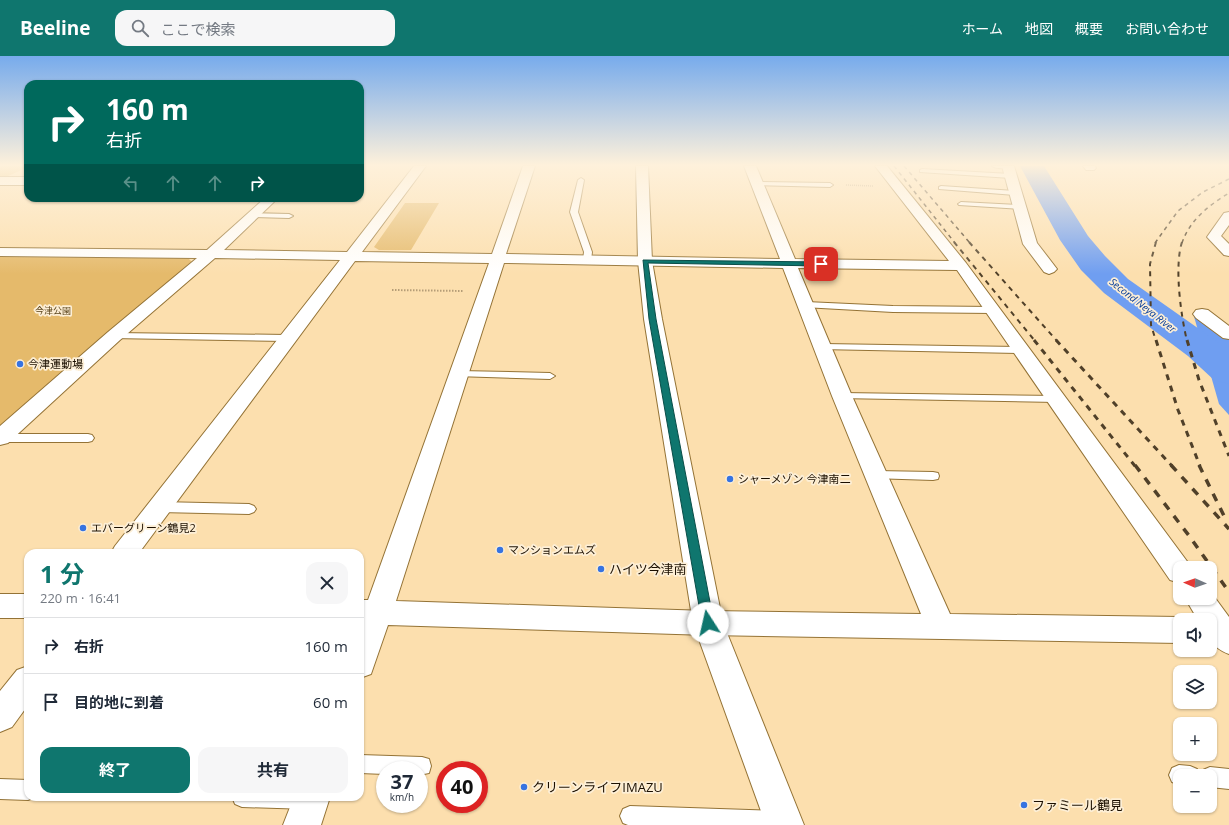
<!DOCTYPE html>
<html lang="ja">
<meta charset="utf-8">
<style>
:root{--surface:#fff;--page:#f6f6f7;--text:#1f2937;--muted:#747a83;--line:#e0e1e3;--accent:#0f766e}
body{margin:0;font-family:"Open Sans","Noto Sans JP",sans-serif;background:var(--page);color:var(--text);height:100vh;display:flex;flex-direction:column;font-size:15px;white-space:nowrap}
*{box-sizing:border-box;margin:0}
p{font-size:13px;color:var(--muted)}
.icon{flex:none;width:22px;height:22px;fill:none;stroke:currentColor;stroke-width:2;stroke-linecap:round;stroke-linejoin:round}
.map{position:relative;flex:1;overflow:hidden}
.side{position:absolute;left:24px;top:493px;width:340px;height:252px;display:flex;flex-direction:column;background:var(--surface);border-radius:12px;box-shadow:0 1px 3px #0004}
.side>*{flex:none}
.hud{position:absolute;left:24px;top:24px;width:340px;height:122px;border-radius:12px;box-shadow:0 1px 3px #0004;background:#00695c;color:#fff;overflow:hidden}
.needle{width:26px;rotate:272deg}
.controls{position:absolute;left:1173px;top:505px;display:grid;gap:8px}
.controls a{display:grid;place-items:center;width:44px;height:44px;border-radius:8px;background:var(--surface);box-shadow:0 1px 3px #0004;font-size:20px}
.speed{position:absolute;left:376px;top:705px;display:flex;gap:8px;font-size:20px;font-weight:700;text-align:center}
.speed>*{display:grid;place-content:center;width:52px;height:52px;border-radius:50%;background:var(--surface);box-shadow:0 1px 3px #0004;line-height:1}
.speed small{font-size:10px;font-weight:400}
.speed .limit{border:6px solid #d22;background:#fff;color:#111}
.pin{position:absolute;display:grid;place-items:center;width:34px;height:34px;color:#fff;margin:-17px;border-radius:8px;box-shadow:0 2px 6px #0006}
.me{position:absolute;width:44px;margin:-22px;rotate:350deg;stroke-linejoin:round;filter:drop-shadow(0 0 3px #0008)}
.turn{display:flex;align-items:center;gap:14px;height:84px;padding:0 16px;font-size:18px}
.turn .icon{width:52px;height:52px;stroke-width:2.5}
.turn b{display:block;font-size:28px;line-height:34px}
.lanes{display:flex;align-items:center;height:38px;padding:0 16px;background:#0003;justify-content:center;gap:20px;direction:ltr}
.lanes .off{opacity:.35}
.round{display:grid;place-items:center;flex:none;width:42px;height:42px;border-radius:12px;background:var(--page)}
.summary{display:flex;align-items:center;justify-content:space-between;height:68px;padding:0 16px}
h1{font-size:24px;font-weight:700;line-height:30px;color:var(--accent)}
.primary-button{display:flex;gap:8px;margin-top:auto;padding:8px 16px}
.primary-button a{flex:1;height:46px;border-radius:12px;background:var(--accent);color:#fff;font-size:16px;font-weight:700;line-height:46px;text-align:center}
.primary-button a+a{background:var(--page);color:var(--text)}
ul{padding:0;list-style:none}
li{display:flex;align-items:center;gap:12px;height:56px;padding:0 16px;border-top:1px solid var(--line)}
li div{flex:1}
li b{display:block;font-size:15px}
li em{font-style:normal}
header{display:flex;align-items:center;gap:24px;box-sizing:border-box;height:56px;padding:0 20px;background:var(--accent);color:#fff}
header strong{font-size:19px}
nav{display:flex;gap:22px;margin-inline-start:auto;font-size:14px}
.search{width:280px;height:36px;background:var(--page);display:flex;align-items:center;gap:10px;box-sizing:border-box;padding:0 14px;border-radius:12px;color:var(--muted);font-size:15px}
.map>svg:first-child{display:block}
</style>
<header>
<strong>Beeline</strong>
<div class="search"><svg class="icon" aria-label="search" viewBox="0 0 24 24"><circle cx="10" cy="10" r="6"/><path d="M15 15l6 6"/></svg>ここで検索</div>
<nav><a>ホーム</a><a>地図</a><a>概要</a><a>お問い合わせ</a></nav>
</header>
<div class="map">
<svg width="1229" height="769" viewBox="0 0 1229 769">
<rect width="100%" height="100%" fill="#fcdfae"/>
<path fill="#e5ba6b" d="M2 110H28V111L8 120H0V111Z
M405 147H439L411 194H379L374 191Z
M0 201 188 202 192 206 0 370Z"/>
<path fill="#6f9ef1" d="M1193 257 1229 283V359L1219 348Z"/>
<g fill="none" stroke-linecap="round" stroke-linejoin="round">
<path fill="#6f9ef1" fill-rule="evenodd" d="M1020 110H1044L1088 180 1105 200 1128 223 1229 294V328L1214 324 1188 300 1104 237 1081 214 1060 184Z"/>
<g stroke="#947336" stroke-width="2">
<path id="service" d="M992 110H1011C1007 113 996 113 992 110Z
M922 113 1011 118 1014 120 1011 122 920 116V114Z
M581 122 584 124 578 156 592 196 591 204 587 206 583 204 584 196 570 156 578 124Z
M758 126 830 127 833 129 830 131 756 129V127Z
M941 130 1015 135 1018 137 1015 139 939 133V131Z
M961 146 1020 149 1023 151 1020 153 959 149 958 148Z
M249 157 289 158 293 160 289 162 252 161 248 159Z
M806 246 893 250 993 251 998 254 993 257 893 256 803 251 801 249 803 247Z
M114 277 287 279 292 282 287 285 111 282 109 280Z
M823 288 1021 291 1026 294 1021 297 819 293 818 291Z
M459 315 550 317 555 320 550 323 455 320 454 318 455 316Z
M842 337 1057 340 1063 343 1057 346 838 342 836 340Z
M0 378H88L92 379 94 382 92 385 88 386H0Z
M876 415 933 416 938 417 939 420 938 423 933 424 871 422 870 419 871 416Z
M159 446 249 448 254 450 256 453 254 456 249 458 159 456 154 454 152 451 154 448Z
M360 699 422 701 429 703 431 710 429 717 419 719V714H385V718L360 717Z
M1179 709 1190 710 1197 713 1200 720H1180V729L1172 726 1169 719 1172 712Z
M1210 711 1229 713V733L1210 731V720H1201L1203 714Z
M0 723 28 724V741H35L28 744 0 743Z
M232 741H318L319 743 316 750 309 753 242 751 235 748Z
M630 750 781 755 788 758 791 765 789 769H628L623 767 620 760 623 753Z"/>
</g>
<g stroke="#947336" stroke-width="2">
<path id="minor" d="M414 110H426L362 196 492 198 523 110H535L506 198 780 203 744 110H756L795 203 949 205 875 110H887L966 207 1192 512H1180V527L1170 524 957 214 798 212 852 340 950 558 1180 561 1188 564H1180V587L708 579 388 569 371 618 360 622V544H368L489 207 355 205 139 497H111L115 490 340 204 215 202 120 284 8 387 0 389V370L108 276 197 202 0 200V192L207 194 265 142H278L224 194 347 196ZM504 207 783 212 832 340 921 558 708 555 396 545Z
M1002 110H1014L1037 187 1057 213 1054 216 1049 218 1044 216 1023 188Z
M1083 110H1095L1096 112 1094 114H1086Z
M0 121H28V129H0Z
M1229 156V169L1221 180 1229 188V200L1224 199 1207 181 1224 157Z
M1202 253 1208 254 1229 270V283L1223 282 1196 262 1193 258 1196 254Z
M1210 535 1229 561V598C1210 591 1210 582 1210 564H1198L1185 542H1210Z
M0 538H28V562H0Z
M28 610V649L12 671 0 676V635L17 614Z
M294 741H330L321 769H283Z"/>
</g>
<g stroke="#947336" stroke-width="2">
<path id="tertiary" d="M636 110H648L652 205 662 263 723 567 804 769H766L693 567 644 263 638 205Z"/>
</g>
<path stroke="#b59d77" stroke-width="1.5" stroke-dasharray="1 1" stroke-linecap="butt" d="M846 129 873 130"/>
<path stroke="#b59d77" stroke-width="2" stroke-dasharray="1.5 1.5" stroke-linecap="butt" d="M392 234 464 235"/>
<use href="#service" fill="#fff" fill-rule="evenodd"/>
<use href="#minor" fill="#fff" fill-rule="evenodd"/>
<use href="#tertiary" fill="#fff" fill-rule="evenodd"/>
<path stroke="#504029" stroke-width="1.5" stroke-dasharray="4 4" stroke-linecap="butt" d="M894 110 955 187
M904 110 970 187
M1155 187 1178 155 1203 136 1229 123
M1182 187C1189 165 1209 149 1229 137"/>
<path stroke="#504029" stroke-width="2" stroke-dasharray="5 5" stroke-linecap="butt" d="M954 186 1035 285
M969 186 1057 285
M1156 186 1150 208 1151 269 1156 285
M1182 186C1174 211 1181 260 1187 285"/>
<path stroke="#504029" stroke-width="3" stroke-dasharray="6 6" stroke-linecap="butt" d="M1034 284 1135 410
M1056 284 1172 410
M1156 284 1178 354 1200 410
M1187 284 1199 324 1229 400"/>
<path stroke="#504029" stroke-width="3.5" stroke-dasharray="8 8" stroke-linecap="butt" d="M1135 409 1190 481 1229 536
M1171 409 1229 473
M1199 409 1227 466"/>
</g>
<linearGradient id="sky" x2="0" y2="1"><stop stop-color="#77abec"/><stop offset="0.5" stop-color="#fef1db"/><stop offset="1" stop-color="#fef1db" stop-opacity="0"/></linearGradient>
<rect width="1229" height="218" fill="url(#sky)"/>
<path fill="#0f766e" stroke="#0a4d48" d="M643 204 821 206 824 208 821 210 648 207 656 263 714 567 712 571 708 572 703 571 702 567 649 263Z"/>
<g fill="#3673e1" stroke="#fdefd6" stroke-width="1.5">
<circle cx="20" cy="308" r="4"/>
<circle cx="730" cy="423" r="4"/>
<circle cx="83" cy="472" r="4"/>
<circle cx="500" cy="494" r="4"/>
<circle cx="601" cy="513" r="4"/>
<circle cx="524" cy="731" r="4"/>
<circle cx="1024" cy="749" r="4"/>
</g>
<g text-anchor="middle" stroke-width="3.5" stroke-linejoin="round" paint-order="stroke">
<g font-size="9" fill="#584218" stroke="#fdefd6">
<text x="53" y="258">今津公園</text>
</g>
<g font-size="10" font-style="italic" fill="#033a98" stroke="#fdefd6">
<text transform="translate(1143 249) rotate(38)" y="4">Second Neya River</text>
</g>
<g font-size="11" fill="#1b0f00" stroke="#fdefd6" text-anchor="start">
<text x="28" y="312">今津運動場</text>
<text x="738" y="427">シャーメゾン 今津南二</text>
<text x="91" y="476">エバーグリーン鶴見2</text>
<text x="508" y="498">マンションエムズ</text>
</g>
<g font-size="13" fill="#1b0f00" stroke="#fdefd6" text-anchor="start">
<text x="609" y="518">ハイツ今津南</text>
<text x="532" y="736">クリーンライフIMAZU</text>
<text x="1032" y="754">ファミール鶴見</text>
</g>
</g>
</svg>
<div class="controls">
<a><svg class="needle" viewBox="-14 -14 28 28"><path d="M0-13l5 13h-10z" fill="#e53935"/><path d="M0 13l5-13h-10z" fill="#747a83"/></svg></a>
<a><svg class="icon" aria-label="sound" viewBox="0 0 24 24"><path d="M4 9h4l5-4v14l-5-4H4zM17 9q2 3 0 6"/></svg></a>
<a><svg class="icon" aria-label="layers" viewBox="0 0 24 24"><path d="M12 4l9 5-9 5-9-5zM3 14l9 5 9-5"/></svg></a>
<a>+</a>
<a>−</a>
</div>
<div class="speed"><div>37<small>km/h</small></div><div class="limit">40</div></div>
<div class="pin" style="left:821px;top:208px;background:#d93025"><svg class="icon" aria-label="arrive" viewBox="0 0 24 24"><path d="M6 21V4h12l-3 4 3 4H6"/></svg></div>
<svg class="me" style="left:708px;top:567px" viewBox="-20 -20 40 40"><circle r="19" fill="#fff"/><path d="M0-13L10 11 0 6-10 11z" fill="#0f766e"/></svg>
<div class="hud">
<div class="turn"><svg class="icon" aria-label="right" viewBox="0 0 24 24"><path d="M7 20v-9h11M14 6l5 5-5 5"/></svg><div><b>160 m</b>右折</div></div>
<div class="lanes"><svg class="icon off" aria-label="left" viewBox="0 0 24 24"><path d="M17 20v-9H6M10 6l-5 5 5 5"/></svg><svg class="icon off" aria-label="ahead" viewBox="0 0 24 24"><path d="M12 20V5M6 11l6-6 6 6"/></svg><svg class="icon off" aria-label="ahead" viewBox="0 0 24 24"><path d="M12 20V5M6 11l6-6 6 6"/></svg><svg class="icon" aria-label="right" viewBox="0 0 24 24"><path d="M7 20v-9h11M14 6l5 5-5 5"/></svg></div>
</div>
<section class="side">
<div class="summary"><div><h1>1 分</h1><p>220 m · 16:41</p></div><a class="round"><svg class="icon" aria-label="close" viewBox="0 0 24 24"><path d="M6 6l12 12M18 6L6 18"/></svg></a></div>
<ul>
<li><svg class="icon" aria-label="right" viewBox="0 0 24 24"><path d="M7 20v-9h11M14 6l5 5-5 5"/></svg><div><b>右折</b></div><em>160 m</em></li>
<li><svg class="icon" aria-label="arrive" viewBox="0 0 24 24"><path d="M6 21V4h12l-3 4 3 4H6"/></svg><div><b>目的地に到着</b></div><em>60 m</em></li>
</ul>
<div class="primary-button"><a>終了</a><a>共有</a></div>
</section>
</div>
